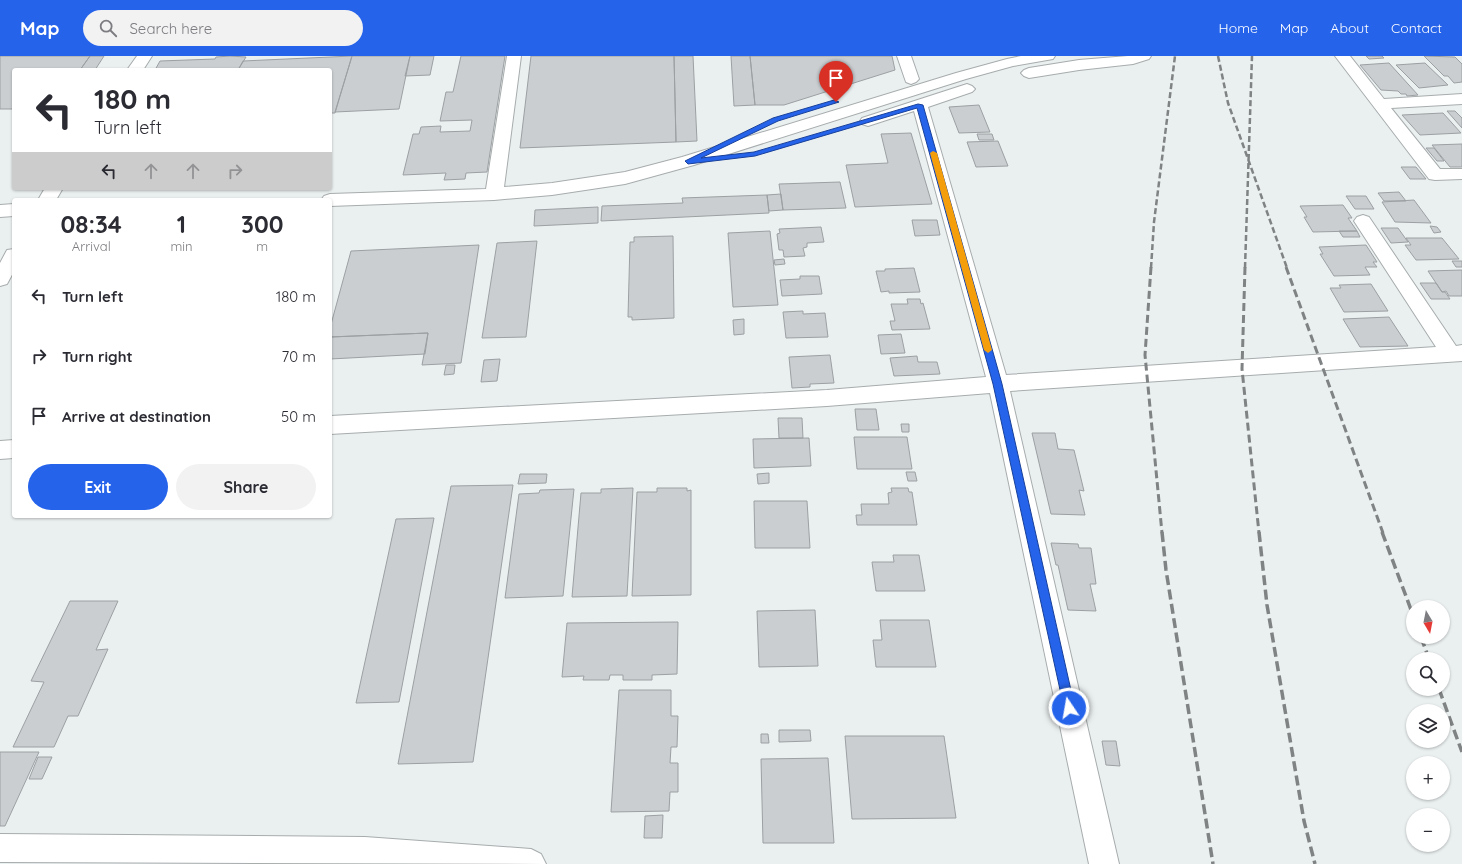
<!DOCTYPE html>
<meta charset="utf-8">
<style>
:root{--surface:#fff;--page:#f2f2f3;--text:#2b2b33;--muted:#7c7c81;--accent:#2563eb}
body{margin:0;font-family:Quicksand,sans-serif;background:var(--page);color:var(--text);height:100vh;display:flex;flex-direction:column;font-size:15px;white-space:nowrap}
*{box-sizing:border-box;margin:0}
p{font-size:13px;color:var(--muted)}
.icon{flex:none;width:22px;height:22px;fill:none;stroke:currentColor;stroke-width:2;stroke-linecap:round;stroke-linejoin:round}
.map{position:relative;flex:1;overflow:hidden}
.sheet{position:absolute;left:12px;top:142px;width:320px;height:320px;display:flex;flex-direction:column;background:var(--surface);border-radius:4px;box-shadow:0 1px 3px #0004}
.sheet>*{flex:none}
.top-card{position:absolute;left:12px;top:12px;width:320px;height:122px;border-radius:4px;box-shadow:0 1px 3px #0004;background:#fff;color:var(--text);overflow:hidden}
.needle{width:26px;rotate:170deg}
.fabs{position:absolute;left:1406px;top:544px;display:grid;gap:8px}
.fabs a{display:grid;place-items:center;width:44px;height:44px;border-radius:50%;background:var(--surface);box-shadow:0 1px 3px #0004;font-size:20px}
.pin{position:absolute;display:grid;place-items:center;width:34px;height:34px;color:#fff;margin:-41px -17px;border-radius:50% 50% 50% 0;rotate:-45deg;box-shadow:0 0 4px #0007}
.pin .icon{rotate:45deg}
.me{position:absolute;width:44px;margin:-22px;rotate:348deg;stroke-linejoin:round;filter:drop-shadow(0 0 3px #0008)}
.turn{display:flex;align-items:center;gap:14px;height:84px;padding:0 16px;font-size:18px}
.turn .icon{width:52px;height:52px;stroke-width:2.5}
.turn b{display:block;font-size:28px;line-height:34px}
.lanes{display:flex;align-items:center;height:38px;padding:0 16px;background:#0003;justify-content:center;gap:20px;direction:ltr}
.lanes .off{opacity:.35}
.eta{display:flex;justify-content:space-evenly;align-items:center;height:68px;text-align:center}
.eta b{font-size:24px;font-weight:800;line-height:28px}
.cta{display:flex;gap:8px;margin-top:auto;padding:8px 16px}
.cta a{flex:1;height:46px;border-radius:24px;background:var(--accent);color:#fff;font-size:16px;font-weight:800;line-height:46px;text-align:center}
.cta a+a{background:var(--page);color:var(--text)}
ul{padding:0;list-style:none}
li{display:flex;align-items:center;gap:12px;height:60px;padding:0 16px}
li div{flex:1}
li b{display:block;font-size:15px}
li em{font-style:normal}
header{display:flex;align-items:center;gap:24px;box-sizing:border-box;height:56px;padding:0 20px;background:var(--accent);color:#fff}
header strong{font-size:19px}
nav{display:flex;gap:22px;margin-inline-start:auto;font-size:14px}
.search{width:280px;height:36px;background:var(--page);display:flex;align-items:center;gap:10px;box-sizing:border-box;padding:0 14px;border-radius:22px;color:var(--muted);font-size:15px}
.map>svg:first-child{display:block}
</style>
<header>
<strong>Map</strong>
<div class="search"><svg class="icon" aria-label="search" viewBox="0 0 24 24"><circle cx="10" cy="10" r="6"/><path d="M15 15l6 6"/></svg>Search here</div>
<nav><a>Home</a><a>Map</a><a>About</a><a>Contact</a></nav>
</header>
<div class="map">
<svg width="1462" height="808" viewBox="0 0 1462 808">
<rect width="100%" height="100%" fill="#eaeff0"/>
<path fill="#caced1" stroke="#9ca0a2" d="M0 0H90L80 14H14V53H0Z
M90 0H104L95 14H80Z
M230 0 246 1 238 14H155L160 5 215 3 216 1Z
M352 0 335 57H330V14H238L243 5Z
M352 0H410L399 53 335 56Z
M410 0H434L430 19 405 20Z
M461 0H505L487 116 466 117 465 123 444 124 446 117 403 119 413 78H419L421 71 441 70 440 76 470 75 472 64 440 65 446 36H453Z
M531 0H674L676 86 520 92Z
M674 0H693L697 85 676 86Z
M731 0H750L755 49 734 50Z
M750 0H892L895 14 784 49H755Z
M1366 0H1382L1384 2 1369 3Z
M1424 0 1455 1 1462 8V26L1454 27 1448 20H1444Z
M1389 7 1418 39 1407 40 1406 38H1401L1398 35 1381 34 1360 9Z
M1425 7 1448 29 1419 32 1396 9Z
M979 49 990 76 959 77 949 51Z
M1447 55H1455L1462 62V72Z
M1443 57 1461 77 1420 79 1402 59Z
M911 77 932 148 855 151 846 109 888 107 881 78Z
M977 78H992L994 84H979Z
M998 85 1008 110 976 111 967 86Z
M1462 88V111H1450L1432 89Z
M1426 92H1434L1444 105H1437Z
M1401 111H1416L1426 123H1410Z
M840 126 846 152 783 154 779 128Z
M1399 136 1406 145H1384L1378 137Z
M781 138 783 154 769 155 767 139Z
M767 139 769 157 601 165 602 150 683 147 682 142Z
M1346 140H1366L1374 153H1355Z
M1414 144 1431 167 1395 166 1382 146Z
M1343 149 1352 162H1348L1357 175 1313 176 1304 161H1307L1300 150Z
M598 151V167L534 170 535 154Z
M912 164H937L940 179 915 180Z
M1430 170 1437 171 1441 176 1434 177Z
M821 171 824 186 807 187V191L803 192 805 200 784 201 783 194H779L777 178 780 177 779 173Z
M1381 172H1398L1408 186 1391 187Z
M770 175 778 249 733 251 728 177Z
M1339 175H1357L1360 181H1343Z
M673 180 674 262 632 264V261H628L630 186H634V181Z
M1406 182H1442L1459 203 1416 204 1405 189H1411Z
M537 185 526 281 482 282 497 187Z
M479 189 461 307 422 309 428 277 330 281V272L351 195Z
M1366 189 1377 206H1373L1377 211H1365L1370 219 1334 220 1320 198H1323L1319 191Z
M784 203 785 208 775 209 774 204Z
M1452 205H1462V211H1456Z
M914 212 920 236 889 237V235L881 236 876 215H885V213Z
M1462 214V240H1449L1446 235 1442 236 1428 215Z
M800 220H819L822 238 782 240 780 224 800 223Z
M1420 227H1436L1442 236H1445L1450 243H1431Z
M1371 228 1388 255 1344 256 1330 232H1341L1339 229Z
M907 243H920L921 248 923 247 930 273 892 274 890 265H895L891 248H908Z
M803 255V258L825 257 828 281 786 282 783 256Z
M1389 261 1408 290 1360 291 1343 263Z
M744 263V278L734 279 733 264Z
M428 277 425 298 330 303V281Z
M901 278 905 297 881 298 878 279Z
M830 299 834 327 810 328V331L792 332 789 301Z
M917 300 918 306H937L940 318 894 320 890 302Z
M500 303 497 325 481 326 484 304Z
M446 309H455L454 318 444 319Z
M855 353H876L879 374H857Z
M778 362H802L803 382H779Z
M901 368H909V376H902Z
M1032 377H1055L1058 393 1074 394 1084 435 1079 434 1085 459 1051 458Z
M854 381H907L912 413H857Z
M809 382 811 410 754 412 753 383Z
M906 416H915L917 425H908Z
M769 417V427L758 428 757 418Z
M520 418H547L546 427 518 428Z
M513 429 473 706 398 708 451 430Z
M633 432 627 540 572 541 581 437H601V433Z
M657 432H687V435L691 434V539L632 540 637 436H657Z
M891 432H908L909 436H912L917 469H857L856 459H862L861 448H889L888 437 892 436Z
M574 433 563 540 505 542 519 438 539 437 540 434Z
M754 445H807L810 492H755Z
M434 462 399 646 356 647 396 463Z
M1051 487 1078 488 1079 492H1091L1096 528H1090L1096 555 1068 554 1058 509H1056Z
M893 499H919L925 535H876L872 506H894Z
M70 545H118L96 594 108 593 78 660H68L54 691H13L44 626 31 625Z
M815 554 818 610 759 611 757 555Z
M880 564H929L936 611H876L873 584H882Z
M678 566 677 618 652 619V624H623V619H610L609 624H583L584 620 562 621 567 567Z
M619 634H671V660H678L677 691H671L670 707H678V736H670L669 755 611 756Z
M779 674H810L811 685 779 686Z
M761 678H768L769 687H761Z
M845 680H944L956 762 852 763Z
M1102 685H1116L1120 710 1106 709Z
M0 696H39L5 770H0Z
M38 701H52L42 723H29Z
M828 702 834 787H763L761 703Z
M663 759 662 782H644L645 760Z"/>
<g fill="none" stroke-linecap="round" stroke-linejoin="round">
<g stroke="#a7acad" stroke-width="2">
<path id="minor" d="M137 0H152L143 14H127Z
M507 0H521L504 131 552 127 625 116 682 101 956 17 1007 3 1021 0H1055L1053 3 1013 10 966 23 694 109 625 128 552 139 494 144 330 150V144H321L324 140 330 138 486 133Z
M897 0H911L919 23 916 26 911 28 906 26Z
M1128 0H1151L1149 3 1133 8 1079 14 1029 22 1024 20 1021 17 1024 14 1029 12 1079 4Z
M1335 0H1350L1384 43 1462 38V48L1391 52 1440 113H1462V123L1435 124 1429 123Z
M967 28 972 30 975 33 972 36 928 51 1006 319 1436 291 1354 165 1357 161 1363 159 1369 161 1456 290 1462 289V305L1010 335 1119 808H1089L990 337 827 350 330 378V360L827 334 986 321 914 55 868 70 862 68 860 65 862 62Z
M45 132H63L56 144H38Z
M14 148V160L0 161V149Z
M14 193V215L7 228 0 230V207L7 194Z
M14 384V402L0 403V385Z
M0 778 365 781 531 793 541 798 546 808 0 806Z"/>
</g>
<use href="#minor" fill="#fff" fill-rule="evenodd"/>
<path stroke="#808384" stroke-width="2.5" stroke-dasharray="6 3" stroke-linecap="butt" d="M1218 0 1228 47 1287 212
M1151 212 1154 166 1175 0
M1245 212 1252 0"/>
<path stroke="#808384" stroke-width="3" stroke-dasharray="8 4" stroke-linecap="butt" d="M1151 211 1145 299 1162 477
M1245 211 1242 313 1259 477
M1286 211 1383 477"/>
<path stroke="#808384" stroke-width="3.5" stroke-dasharray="10 4.5" stroke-linecap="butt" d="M1162 476 1166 514 1213 808
M1259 476 1267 549 1304 765 1315 808
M1382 476 1413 559
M1421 581 1429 603
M1439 633 1462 696"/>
</g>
<path fill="#2563eb" stroke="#184099" d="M834 44 839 46 778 65 701 102 754 96 918 48 923 49 1002 328 1075 652 1073 656 1069 657 1066 656 1064 652 993 328 917 52 755 100 688 108 685 105 773 62Z"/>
<path fill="#f59e0b" d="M933 95 937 97 992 294 988 297 984 294 930 97Z"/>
</svg>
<div class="fabs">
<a><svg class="needle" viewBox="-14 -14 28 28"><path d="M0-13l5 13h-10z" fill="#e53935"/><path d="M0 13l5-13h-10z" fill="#7c7c81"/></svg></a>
<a><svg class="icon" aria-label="search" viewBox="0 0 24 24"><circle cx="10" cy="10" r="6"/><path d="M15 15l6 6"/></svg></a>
<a><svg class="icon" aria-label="layers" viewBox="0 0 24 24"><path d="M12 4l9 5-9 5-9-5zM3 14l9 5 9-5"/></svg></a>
<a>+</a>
<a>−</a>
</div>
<div class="pin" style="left:836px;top:46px;background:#d93025"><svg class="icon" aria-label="arrive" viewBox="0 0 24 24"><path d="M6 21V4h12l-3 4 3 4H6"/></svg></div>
<svg class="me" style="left:1069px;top:652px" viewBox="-20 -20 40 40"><circle r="17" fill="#2563eb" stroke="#fff" stroke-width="3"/><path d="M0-11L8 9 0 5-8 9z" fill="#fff"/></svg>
<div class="top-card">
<div class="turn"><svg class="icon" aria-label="left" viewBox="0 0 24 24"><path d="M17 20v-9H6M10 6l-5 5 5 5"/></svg><div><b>180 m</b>Turn left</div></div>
<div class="lanes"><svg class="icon" aria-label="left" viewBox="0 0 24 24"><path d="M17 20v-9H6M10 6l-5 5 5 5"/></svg><svg class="icon off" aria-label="ahead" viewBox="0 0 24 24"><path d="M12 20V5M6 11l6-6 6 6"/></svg><svg class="icon off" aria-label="ahead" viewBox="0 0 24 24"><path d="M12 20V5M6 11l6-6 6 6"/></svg><svg class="icon off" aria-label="right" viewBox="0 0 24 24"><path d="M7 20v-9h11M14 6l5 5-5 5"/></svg></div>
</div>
<section class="sheet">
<div class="eta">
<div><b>08:34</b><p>Arrival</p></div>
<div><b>1</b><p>min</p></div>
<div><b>300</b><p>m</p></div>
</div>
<ul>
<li><svg class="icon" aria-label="left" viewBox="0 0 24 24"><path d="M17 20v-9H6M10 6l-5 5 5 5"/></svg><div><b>Turn left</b></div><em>180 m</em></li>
<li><svg class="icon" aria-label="right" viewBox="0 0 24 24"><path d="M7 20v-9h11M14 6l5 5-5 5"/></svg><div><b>Turn right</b></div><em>70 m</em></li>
<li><svg class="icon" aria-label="arrive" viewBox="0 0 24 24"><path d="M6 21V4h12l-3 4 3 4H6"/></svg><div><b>Arrive at destination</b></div><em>50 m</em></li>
</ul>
<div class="cta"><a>Exit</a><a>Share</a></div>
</section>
</div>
